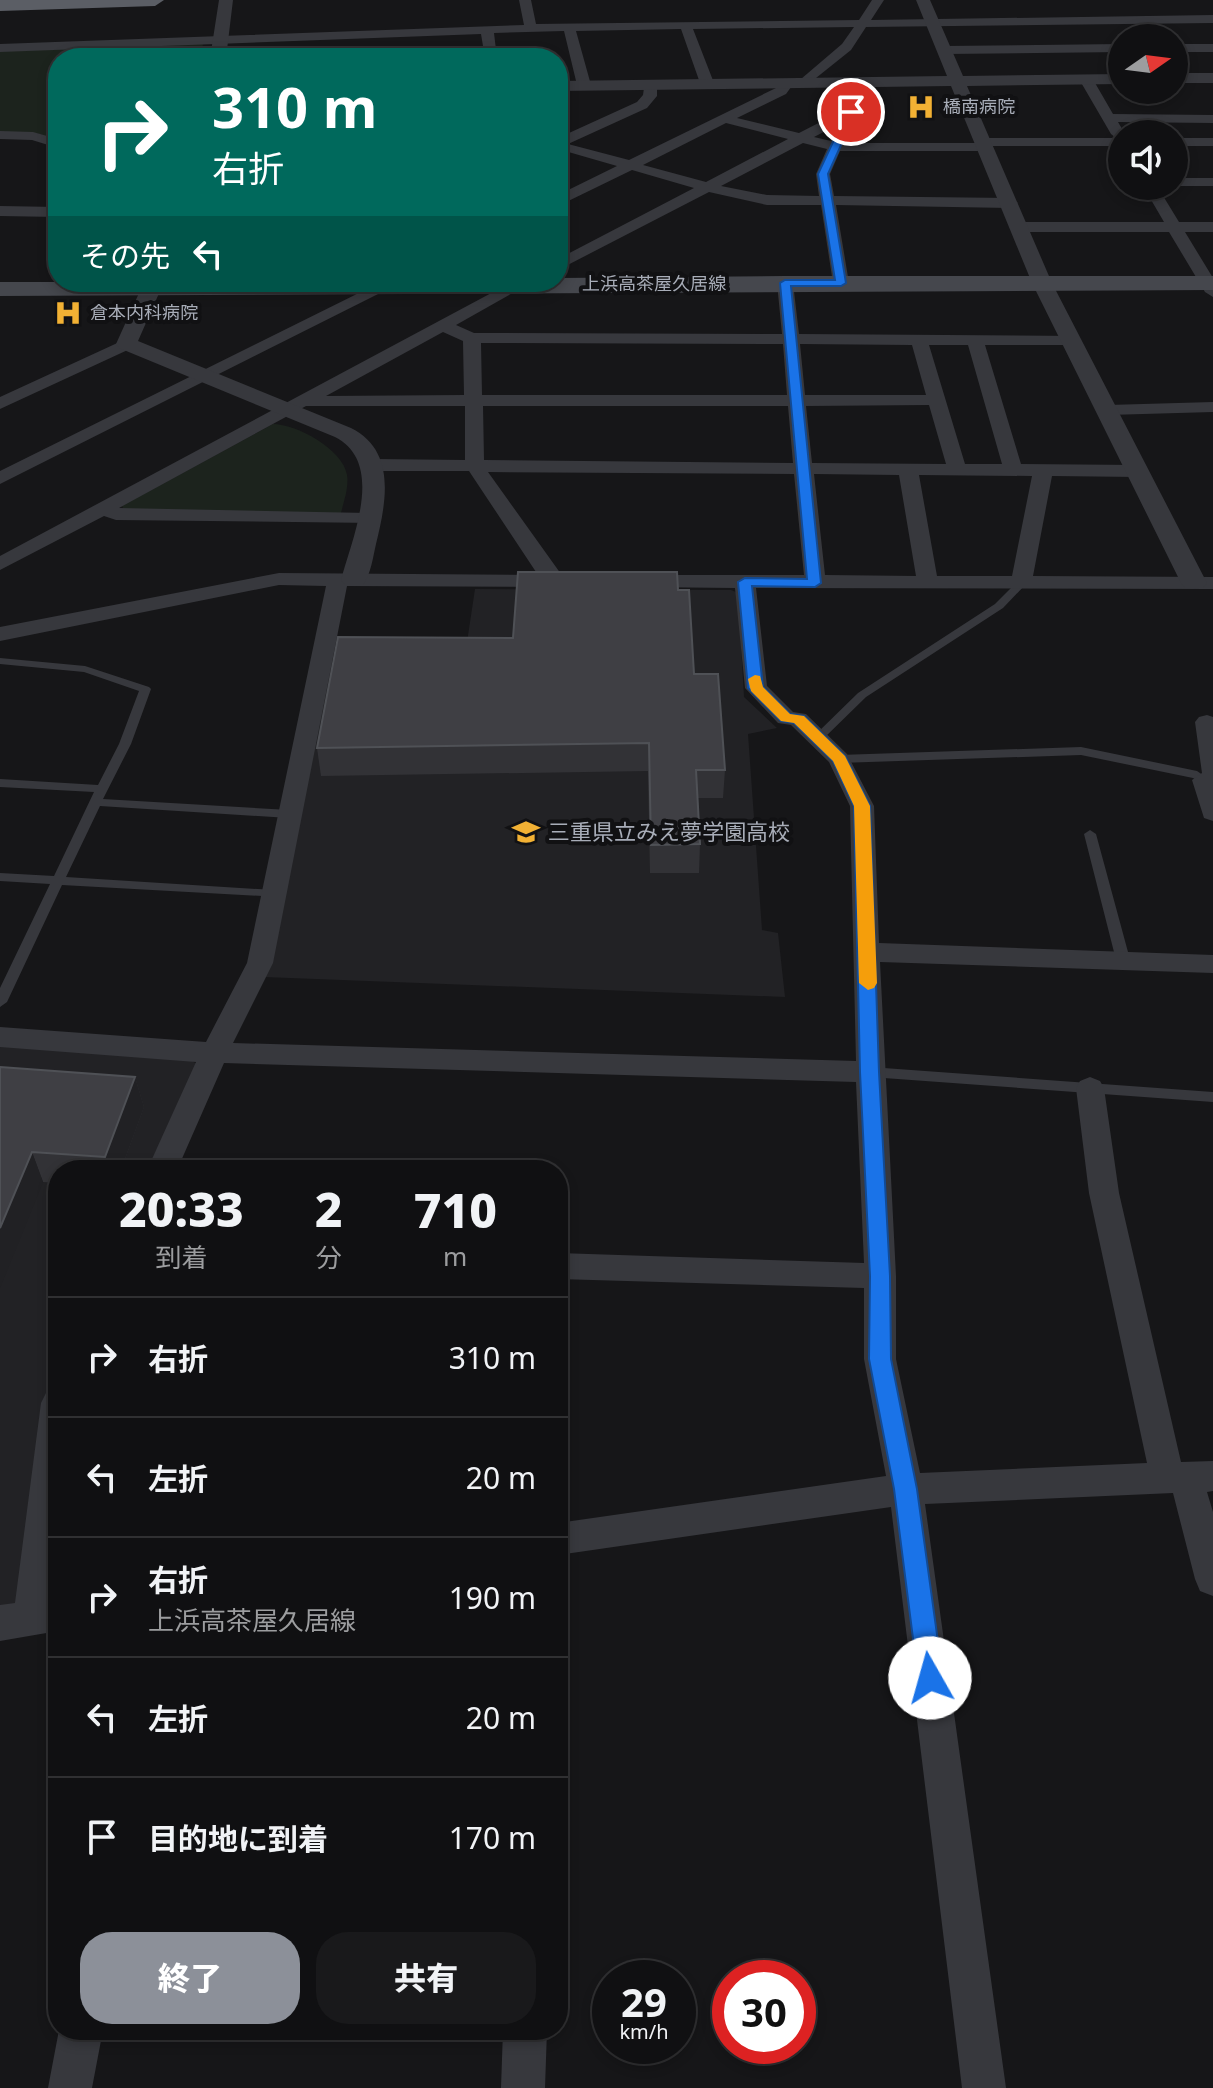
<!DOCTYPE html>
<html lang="ja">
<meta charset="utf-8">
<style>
:root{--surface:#101012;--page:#19191b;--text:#f1f3f6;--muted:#9c9d9f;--line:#303032;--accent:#8c9099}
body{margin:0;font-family:"Noto Sans","Noto Sans JP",sans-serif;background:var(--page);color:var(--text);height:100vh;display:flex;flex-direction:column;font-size:30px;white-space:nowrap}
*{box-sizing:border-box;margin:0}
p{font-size:26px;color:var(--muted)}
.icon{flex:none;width:44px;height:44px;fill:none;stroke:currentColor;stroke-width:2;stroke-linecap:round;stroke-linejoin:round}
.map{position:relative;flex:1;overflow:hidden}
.drawer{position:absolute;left:48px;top:1160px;width:520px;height:880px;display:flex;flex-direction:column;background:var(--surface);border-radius:32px;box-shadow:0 4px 12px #0003,0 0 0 2px var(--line)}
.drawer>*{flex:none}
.banner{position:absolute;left:48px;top:48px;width:520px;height:244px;border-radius:32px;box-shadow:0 4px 12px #0003,0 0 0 2px var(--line);background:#00695c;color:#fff;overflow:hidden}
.needle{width:52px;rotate:76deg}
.controls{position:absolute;left:1108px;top:24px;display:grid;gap:16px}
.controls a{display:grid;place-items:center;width:80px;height:80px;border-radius:50%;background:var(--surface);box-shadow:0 4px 12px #0003,0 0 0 2px var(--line);font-size:40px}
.speed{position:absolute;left:592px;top:1960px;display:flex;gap:16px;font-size:40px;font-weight:700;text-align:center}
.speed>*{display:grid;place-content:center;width:104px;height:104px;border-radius:50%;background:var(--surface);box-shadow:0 4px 12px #0003,0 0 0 2px var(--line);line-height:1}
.speed small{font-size:20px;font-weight:400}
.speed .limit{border:12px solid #d22;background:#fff;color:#111}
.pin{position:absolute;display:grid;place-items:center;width:68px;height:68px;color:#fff;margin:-34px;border:4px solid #fff;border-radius:50%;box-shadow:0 2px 8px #0007}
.me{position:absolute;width:88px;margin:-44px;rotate:353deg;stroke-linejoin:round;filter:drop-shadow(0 0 6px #0008)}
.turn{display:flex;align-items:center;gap:28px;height:168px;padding:0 32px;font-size:36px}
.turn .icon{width:104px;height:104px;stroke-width:2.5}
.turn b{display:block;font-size:56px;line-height:68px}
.then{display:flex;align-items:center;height:76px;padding:0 32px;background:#0003;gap:16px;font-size:30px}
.eta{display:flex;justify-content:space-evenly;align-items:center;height:136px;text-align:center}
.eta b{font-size:48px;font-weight:800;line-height:56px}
.button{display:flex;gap:16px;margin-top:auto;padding:16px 32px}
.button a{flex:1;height:92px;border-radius:32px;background:var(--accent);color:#fff;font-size:32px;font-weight:800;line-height:92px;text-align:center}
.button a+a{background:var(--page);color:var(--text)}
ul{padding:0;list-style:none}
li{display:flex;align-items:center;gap:24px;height:120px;padding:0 32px;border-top:2px solid var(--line)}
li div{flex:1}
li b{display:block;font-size:30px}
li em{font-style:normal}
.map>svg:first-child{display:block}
</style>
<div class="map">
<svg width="1213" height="2088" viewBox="0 0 1213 2088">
<rect width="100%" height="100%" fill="#161618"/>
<path fill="#222225" d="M475 589 731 590 738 593 744 697 777 728 748 734 762 930 778 933 785 997 264 977 327 663 464 662Z
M0 1046 191 1060 198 1065 147 1170H58V1355L49 1382 25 1603 0 1607Z"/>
<path fill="#1c231d" d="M199 43 203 44 200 58H58V139L35 133 0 132V51Z
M273 424C296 424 343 449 347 475 349 487 344 501 341 513L125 512 122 506Z"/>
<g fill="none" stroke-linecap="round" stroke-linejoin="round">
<path fill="#37383d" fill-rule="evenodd" d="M1021 581 1026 584 1003 608 866 697 822 740H814V736L858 693 995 604 1017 582Z
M0 658 85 666 149 687 151 689 131 744 103 799 289 810 295 814 289 818 100 806 66 877 274 890 279 891 280 894 279 897 62 885 7 1002 0 1007V988L50 884 0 881V873L54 876 94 792 0 787V779L98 785 119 744 139 691 84 672 0 664Z
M1081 747 1197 771 1210 780 1204 784 1193 778 1081 755 839 763 833 759 839 755Z
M1090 830 1096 834 1128 952 1121 963 1116 965 1109 960 1114 952 1084 834Z
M870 1067 1213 1092V1102L870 1077 863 1072Z"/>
<path fill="#37383d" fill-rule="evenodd" d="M519 0H531L536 24 859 20 872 0H884L871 20 1213 15V23L866 27 851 50 806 86 799 82 801 79 842 44 854 27 693 29 714 83 707 87 700 83 681 29 576 31 591 85 584 89 577 85 564 31 494 33 497 58H485L481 34 0 52V44L524 25Z
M1122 44V52L945 54 939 50 945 46Z
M1174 44H1213V52H1174Z
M1086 75 1091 76 1113 114 1213 115V123L1118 122 1125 134 1120 138 1122 146H993L986 151H840L830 174 834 196 1010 198 1018 203 1010 208 836 205 849 283 841 288 833 283 821 205H767L709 192 558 270V259L694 188 632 170 558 206V195L617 166 558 149V138L637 102 643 95 645 81 657 84V96L647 108 568 144 629 160 776 88 787 79 794 83 786 94 737 118 799 133 844 110 833 82 840 78 847 82 858 112 844 143H977L984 138H1116L1111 134 1079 79ZM726 123 788 139 706 182 643 165ZM839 124 831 141 814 137ZM803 143 827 149 816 174 819 196 767 195 721 186Z
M0 131 33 132 58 139V148L32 140 0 139Z
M1174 138H1213V146H1174Z
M1174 178H1213V186H1174Z
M1143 186H1157L1179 222H1213V232H1185L1213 278V297L1205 292 1169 232H1019L1011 227 1019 222H1164Z
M0 206 58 207V217L0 216Z
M785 278 793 283 799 334 1077 336 1080 340 1071 345H985L1021 464 1138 465 1148 471 1138 477 1052 476 1033 576 1213 577V589L756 588 767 686 793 712 806 714 847 754 874 806 879 943 1213 955V973L880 962 896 1276V1359L920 1473 1147 1463 1089 1193 1076 1088 1080 1081 1090 1077 1100 1081 1104 1088 1119 1193 1181 1462 1213 1461V1491L1207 1492 1213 1512V1596L1200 1591 1195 1579 1173 1493 925 1504 1006 2088H962L891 1507 558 1555V1523L886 1476 864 1359V1288L558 1279V1253L864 1263 856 1082 224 1063 177 1170H147L196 1062 0 1047V1027L206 1042 247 963 326 586 279 585 0 641V627L279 573 538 575 469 471H373L363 465 373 459 465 460V406H306L119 508 368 513 375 515 378 519 375 523 116 520 104 516 0 570V556L512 282H532L456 325 474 333 782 334 777 283ZM443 332 463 341 464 395 326 396ZM481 343 783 344 787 395H482ZM800 344 912 345 926 395H805ZM929 345H968L1002 464H965ZM929 405 946 464 812 463 806 406ZM483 406H788L793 463 484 460ZM488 472 794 474 804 575H642L632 581 642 587 735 588 745 688 778 723 791 725 829 762 850 806 856 1061 233 1043 273 963 347 586 556 587 566 581ZM814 474 899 475 916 576 825 575ZM919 475 1032 476 1012 576H937Z
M381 282H402L0 484V471Z
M126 339 135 344 132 348 0 409V397Z
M1213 402V412L1108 415 1099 410 1108 405Z
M1207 715 1213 717V821L1204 818 1192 780 1202 773 1195 722 1199 717Z
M58 1389V1551L53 1597H58V1631L0 1641V1605L15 1603 41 1403 46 1393Z
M59 2030H103L92 2088H48Z
M503 2030H547L545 2088H501Z"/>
<path fill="#37383d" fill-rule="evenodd" d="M219 0H233L226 58H210Z
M916 0H930L963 76 1122 74V84L967 86 1052 283 1207 583 1203 588H1185L1181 583 1032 283 951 86 558 91V81L947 76Z
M1174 73H1213V83H1174Z
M144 282H164L138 341 351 428C397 451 386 503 376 544 373 557 371 574 363 585H345L341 580C352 538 386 463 335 437L119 348 116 344Z"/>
<path fill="#45474d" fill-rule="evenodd" d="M785 276H1213V290L0 296V282H558V278Z"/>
<path fill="#5b5e65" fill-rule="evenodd" d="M0 0H164L155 6 0 11Z"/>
</g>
<path fill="#323236" d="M678 590 694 674 725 770 723 798H698L700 844 699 873H650L648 771 321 776 317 748 513 638Z
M0 1067 135 1077 144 1107 121 1170H58V1183L43 1182Z"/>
<path fill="#212124" d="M135 1077 144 1107 121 1170H109L105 1157Z
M32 1152 43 1182 0 1288V1228Z"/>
<path fill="#3f3f44" stroke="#4f5156" stroke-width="2" d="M518 572H677L678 590H689L694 674H718L725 770H696L700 844 651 845 649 743 317 748 338 637 513 638Z
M0 1067 135 1077 105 1157 32 1152 0 1228Z"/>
<path fill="#1a73e8" stroke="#114b97" stroke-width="2" d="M851 109 856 112 828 174 846 283 841 286H791L821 583 815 587 752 586 763 687 790 714 804 716 845 756 870 806 879 1072 890 1276 891 1359 917 1489 943 1678 939 1687 930 1690 922 1687 918 1678 894 1489 869 1359 870 1276 860 1072 854 806 833 761 794 723 781 721 748 688 738 582 745 578 807 579 780 283 785 280H835L818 174 847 112Z"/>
<path fill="#f59e0b" d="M755 675 760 676 763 687 790 714 804 716 845 756 870 806 877 983 874 988 868 990 859 983 854 806 833 761 794 723 781 721 751 691 748 679Z"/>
<defs>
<g id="hospital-bare" transform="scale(2.16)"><path d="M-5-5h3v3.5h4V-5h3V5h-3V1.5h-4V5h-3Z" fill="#f2b134" stroke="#111113" stroke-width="2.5" paint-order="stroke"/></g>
<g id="school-bare" transform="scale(2.16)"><path d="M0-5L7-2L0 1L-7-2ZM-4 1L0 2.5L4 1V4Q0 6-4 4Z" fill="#f2b134" stroke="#111113" stroke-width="2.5" paint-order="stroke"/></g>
</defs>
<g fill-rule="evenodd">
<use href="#hospital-bare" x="921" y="107"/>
<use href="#hospital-bare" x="68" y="313"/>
<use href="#school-bare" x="526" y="832"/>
</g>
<g text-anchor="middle" stroke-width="8" stroke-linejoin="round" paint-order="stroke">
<g font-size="18" fill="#a8adb8" stroke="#111113" text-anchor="start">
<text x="943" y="113">橋南病院</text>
<text x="90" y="319">倉本内科病院</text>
</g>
<g font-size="18" fill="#a8adb8" stroke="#111113">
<text x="654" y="290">上浜高茶屋久居線</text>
</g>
<g font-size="22" fill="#a8adb8" stroke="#111113" text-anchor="start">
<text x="548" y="840">三重県立みえ夢学園高校</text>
</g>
</g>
</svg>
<div class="controls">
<a><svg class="needle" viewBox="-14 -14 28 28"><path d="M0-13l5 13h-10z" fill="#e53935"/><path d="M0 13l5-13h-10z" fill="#9c9d9f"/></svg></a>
<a><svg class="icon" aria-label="sound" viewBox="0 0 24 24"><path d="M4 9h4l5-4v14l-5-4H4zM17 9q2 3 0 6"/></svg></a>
</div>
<div class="speed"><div>29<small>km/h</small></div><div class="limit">30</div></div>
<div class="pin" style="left:851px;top:112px;background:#d93025"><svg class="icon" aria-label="arrive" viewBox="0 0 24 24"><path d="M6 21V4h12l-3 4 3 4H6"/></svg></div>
<svg class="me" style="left:930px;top:1678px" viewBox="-20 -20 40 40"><circle r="19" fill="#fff"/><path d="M0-13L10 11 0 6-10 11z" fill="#1a73e8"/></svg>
<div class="banner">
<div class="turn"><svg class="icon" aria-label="right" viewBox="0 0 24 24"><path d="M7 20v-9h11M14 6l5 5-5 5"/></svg><div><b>310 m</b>右折</div></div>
<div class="then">その先<svg class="icon" aria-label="left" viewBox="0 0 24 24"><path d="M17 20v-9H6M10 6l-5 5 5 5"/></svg></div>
</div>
<section class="drawer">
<div class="eta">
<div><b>20:33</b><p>到着</p></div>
<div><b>2</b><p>分</p></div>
<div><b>710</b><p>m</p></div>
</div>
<ul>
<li><svg class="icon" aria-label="right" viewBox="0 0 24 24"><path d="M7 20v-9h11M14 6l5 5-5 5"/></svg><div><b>右折</b></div><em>310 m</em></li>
<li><svg class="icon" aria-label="left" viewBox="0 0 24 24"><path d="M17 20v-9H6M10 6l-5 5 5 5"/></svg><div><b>左折</b></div><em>20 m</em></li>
<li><svg class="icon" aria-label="right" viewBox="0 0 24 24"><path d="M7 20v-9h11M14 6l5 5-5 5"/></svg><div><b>右折</b><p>上浜高茶屋久居線</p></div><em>190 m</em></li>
<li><svg class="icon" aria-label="left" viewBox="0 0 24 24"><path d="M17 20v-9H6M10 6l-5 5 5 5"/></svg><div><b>左折</b></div><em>20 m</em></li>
<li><svg class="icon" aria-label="arrive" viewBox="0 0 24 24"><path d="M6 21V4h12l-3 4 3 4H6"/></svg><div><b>目的地に到着</b></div><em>170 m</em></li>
</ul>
<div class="button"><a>終了</a><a>共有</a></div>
</section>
</div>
